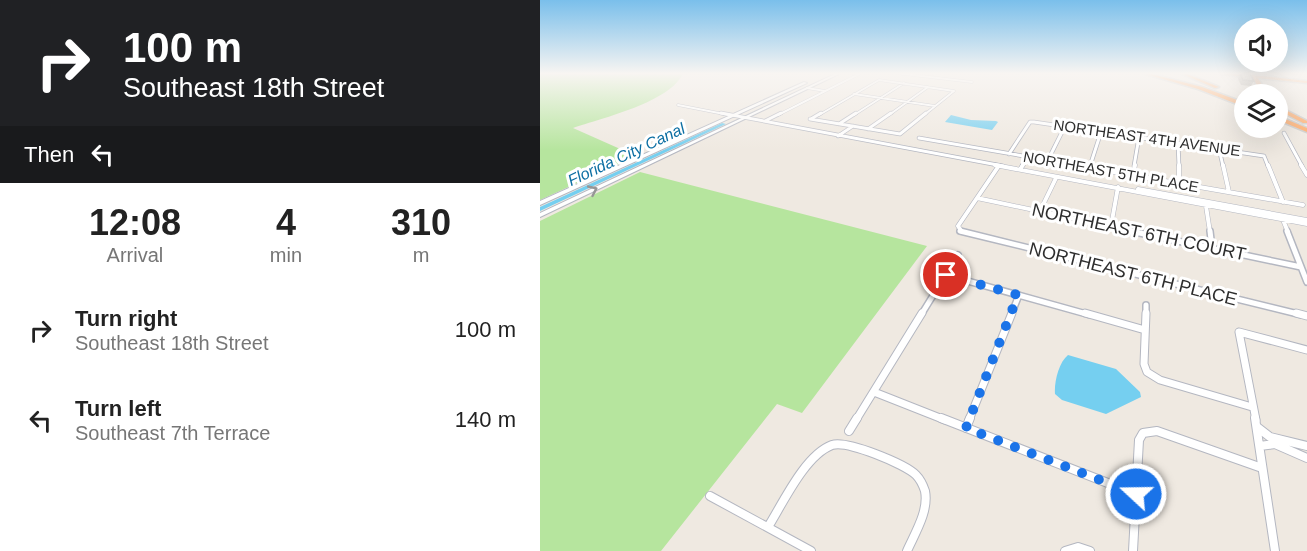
<!DOCTYPE html>
<style>
:root{--surface:#fff;--page:#f6f6f6;--text:#222;--muted:#767676}
body{margin:0;font-family:Helvetica,sans-serif;background:var(--page);color:var(--text);height:100vh;display:flex;flex-direction:column;font-size:22px;white-space:nowrap}
*{box-sizing:border-box;margin:0}
p{font-size:20px;color:var(--muted)}
.icon{flex:none;width:33px;height:33px;fill:none;stroke:currentColor;stroke-width:2;stroke-linecap:round;stroke-linejoin:round}
.map{position:relative;flex:1;overflow:hidden}
.drawer{display:flex;flex-direction:column;background:var(--surface);width:540px}
.drawer>*{flex:none}
.guide{background:#202124;color:#fff;overflow:hidden}
.tools{position:absolute;left:694px;top:18px;display:grid;gap:12px}
.tools a{display:grid;place-items:center;width:54px;height:54px;border-radius:50%;background:var(--surface);box-shadow:0 6px 24px #0002;font-size:30px}
.pin{position:absolute;display:grid;place-items:center;width:51px;height:51px;color:#fff;margin:-26px;border:3px solid #fff;border-radius:50%;box-shadow:0 2px 6px #0007}
.me{position:absolute;width:66px;margin:-33px;rotate:291deg;stroke-linejoin:round;filter:drop-shadow(0 0 4px #0008)}
.turn{display:flex;align-items:center;gap:21px;height:126px;padding:0 24px;font-size:27px}
.turn .icon{width:78px;height:78px;stroke-width:2.5}
.turn b{display:block;font-size:42px;line-height:51px}
.then{display:flex;align-items:center;height:57px;padding:0 24px;background:#0003;gap:12px;font-size:22px}
.eta{display:flex;justify-content:space-evenly;align-items:center;height:102px;text-align:center}
.eta b{font-size:36px;font-weight:600;line-height:42px}
ul{padding:0;list-style:none}
li{display:flex;align-items:center;gap:18px;height:90px;padding:0 24px}
li div{flex:1}
li b{display:block;font-size:22px}
li em{font-style:normal}
main{display:flex;flex:1;min-height:0}
.map>svg:first-child{display:block}
</style>
<main>
<section class="drawer">
<div class="guide">
<div class="turn"><svg class="icon" aria-label="right" viewBox="0 0 24 24"><path d="M7 20v-9h11M14 6l5 5-5 5"/></svg><div><b>100 m</b>Southeast 18th Street</div></div>
<div class="then">Then<svg class="icon" aria-label="left" viewBox="0 0 24 24"><path d="M17 20v-9H6M10 6l-5 5 5 5"/></svg></div>
</div>
<div class="eta">
<div><b>12:08</b><p>Arrival</p></div>
<div><b>4</b><p>min</p></div>
<div><b>310</b><p>m</p></div>
</div>
<ul>
<li><svg class="icon" aria-label="right" viewBox="0 0 24 24"><path d="M7 20v-9h11M14 6l5 5-5 5"/></svg><div><b>Turn right</b><p>Southeast 18th Street</p></div><em>100 m</em></li>
<li><svg class="icon" aria-label="left" viewBox="0 0 24 24"><path d="M17 20v-9H6M10 6l-5 5 5 5"/></svg><div><b>Turn left</b><p>Southeast 7th Terrace</p></div><em>140 m</em></li>
</ul>
</section>
<div class="map">
<svg width="767" height="551" viewBox="0 0 767 551">
<rect width="100%" height="100%" fill="#efe9e1"/>
<path fill="#b6e59e" d="M0 73H143C131 102 62 118 33 128L96 156 0 200Z
M100 172 387 246 262 413 237 404 121 551H0V221Z"/>
<path fill="#75cff0" d="M411 115 431 120 456 121 458 122 452 130 405 122Z
M528 355 576 369 600 392 601 397 566 414 522 400 515 394C514 382 519 362 528 355Z"/>
<g fill="none" stroke-linecap="round" stroke-linejoin="round">
<path fill="#75cff0" fill-rule="evenodd" d="M182 123 186 124 0 211V207Z"/>
<g stroke="#b4b7c1" stroke-width="3">
<path id="street-far5" d="M356 73 432 82
M267 88 285 91
M314 94 395 106
M138 105 189 115
M238 115 321 73
M279 115 339 80 414 91
M314 115 364 83
M349 115 388 87
M384 115 414 91"/>
</g>
<g stroke="#b4b7c1" stroke-width="4.5">
<path id="street-far4" d="M181 113 463 166
M270 119 360 134 386 113
M271 119 281 113
M225 121 241 113
M299 124 316 113
M328 129 351 113
M744 133 762 166
M298 136 313 126
M379 138 542 166
M638 143 639 166
M679 149 683 166
M469 154 490 122H494L724 156 728 166
M508 160 525 126
M482 166 487 157
M550 166 561 132
M594 166 599 137"/>
</g>
<g stroke="#b4b7c1" stroke-width="5">
<path id="street-far3" d="M455 165 767 224
M533 165 763 205
M639 165V184
M683 165 689 192
M728 165 743 202
M761 165 767 175
M481 168 483 165
M550 168 551 165
M593 175 595 165
M598 189 767 220
M437 198 597 232
M666 206 670 232
M500 211 516 178
M743 220 748 232
M571 226 578 187
M422 232 418 226 458 167"/>
</g>
<g stroke="#b4b7c1" stroke-width="8">
<path id="street-far2" d="M420 231 762 315
M590 231 761 267
M670 231 672 248
M747 231 767 282
M406 275 550 315
M381 315 418 255
M471 315 479 295
M606 315V305"/>
</g>
<g stroke="#b4b7c1" stroke-width="9">
<path id="street-far1" d="M545 313 605 330
M606 313 604 364 607 372 620 380 712 407
M756 313 767 316
M334 392 405 420
M316 420 382 313
M429 420 472 313
M716 420 699 332 767 350"/>
</g>
<g stroke="#b4b7c1" stroke-width="10">
<path id="street" d="M401 418 596 494
M715 418 735 551
M717 427 730 437 767 446
M426 428 430 418
M309 431 317 418
M720 446 735 444 767 458
M170 496 271 551
M228 527C243 503 265 455 292 445 307 440 365 464 376 475 380 479 383 485 385 491 389 511 375 533 367 551
M525 551 538 547 550 551
M593 551 599 440 603 433 617 431 722 468"/>
</g>
<g stroke="#b4b7c1" stroke-width="2">
<path id="secondary" d="M297 73H301L0 217V213Z
M264 82 267 83 0 205V201Z"/>
</g>
<g stroke="#c9c9c9" stroke-width="3">
<path id="highway" d="M602 73H608L662 87 705 103V107L658 89Z
M640 73H645L679 87 675 88Z
M675 73 714 75 767 81V83L718 78 727 94H722L713 78Z
M738 106 767 121V123H763L738 110Z
M738 116 767 128V132L738 120Z"/>
</g>
<use href="#street-far5" stroke="#fff" stroke-width="2"/>
<use href="#street-far4" stroke="#fff" stroke-width="3"/>
<use href="#street-far3" stroke="#fff" stroke-width="4"/>
<use href="#street-far2" stroke="#fff" stroke-width="5"/>
<use href="#street-far1" stroke="#fff" stroke-width="7"/>
<use href="#street" stroke="#fff" stroke-width="8"/>
<use href="#secondary" fill="#fff" fill-rule="evenodd"/>
<use href="#highway" fill="#ffa35c" fill-rule="evenodd"/>
</g>
<path fill="#afaba4" d="M700 73 714 81 711 86 701 85 698 79Z"/>
<path fill="#cbc7bf" stroke="#8e8b86" stroke-width="1.5" d="M700 73 710 74 714 81 703 80Z"/>
<defs><path id="oneway-chevron" d="M-2-3.5L2.5 0L-2 3.5" fill="none" stroke-width="1.6" stroke-linecap="round" stroke-linejoin="round" transform="scale(1.5)"/></defs>
<use stroke="#969696" href="#oneway-chevron" transform="translate(53 190) rotate(-25)"/>
<linearGradient id="sky" x2="0" y2="1"><stop stop-color="#7abfeb"/><stop offset="0.49" stop-color="#f8f5f2"/><stop offset="1" stop-color="#f8f5f2" stop-opacity="0"/></linearGradient>
<rect width="767" height="150" fill="url(#sky)"/>
<g fill="none" stroke-linecap="round" stroke-linejoin="round">
<path stroke="#1a73e8" stroke-width="10" stroke-dasharray="0 18" d="M406 275 478 295 426 428 596 494"/>
</g>
<g text-anchor="middle" stroke-width="6" stroke-linejoin="round" paint-order="stroke">
<g font-size="15" fill="#2e2e2e" stroke="#fff">
<text transform="translate(607 138) rotate(8)" y="5">NORTHEAST 4TH AVENUE</text>
<text transform="translate(571 172) rotate(10)" y="5">NORTHEAST 5TH PLACE</text>
</g>
<g font-size="16" font-style="italic" fill="#0d6fa3" stroke="#fff">
<text transform="translate(86 154) rotate(-25)" y="6">Florida City Canal</text>
</g>
<g font-size="18" fill="#2e2e2e" stroke="#fff">
<text transform="translate(599 232) rotate(12)" y="6">NORTHEAST 6TH COURT</text>
<text transform="translate(593 274) rotate(14)" y="6">NORTHEAST 6TH PLACE</text>
</g>
</g>
</svg>
<div class="tools">
<a><svg class="icon" aria-label="sound" viewBox="0 0 24 24"><path d="M4 9h4l5-4v14l-5-4H4zM17 9q2 3 0 6"/></svg></a>
<a><svg class="icon" aria-label="layers" viewBox="0 0 24 24"><path d="M12 4l9 5-9 5-9-5zM3 14l9 5 9-5"/></svg></a>
</div>
<div class="pin" style="left:406px;top:275px;background:#d93025"><svg class="icon" aria-label="arrive" viewBox="0 0 24 24"><path d="M6 21V4h12l-3 4 3 4H6"/></svg></div>
<svg class="me" style="left:596px;top:494px" viewBox="-20 -20 40 40"><circle r="17" fill="#1a73e8" stroke="#fff" stroke-width="3"/><path d="M0-11L8 9 0 5-8 9z" fill="#fff"/></svg>
</div>
</main>
